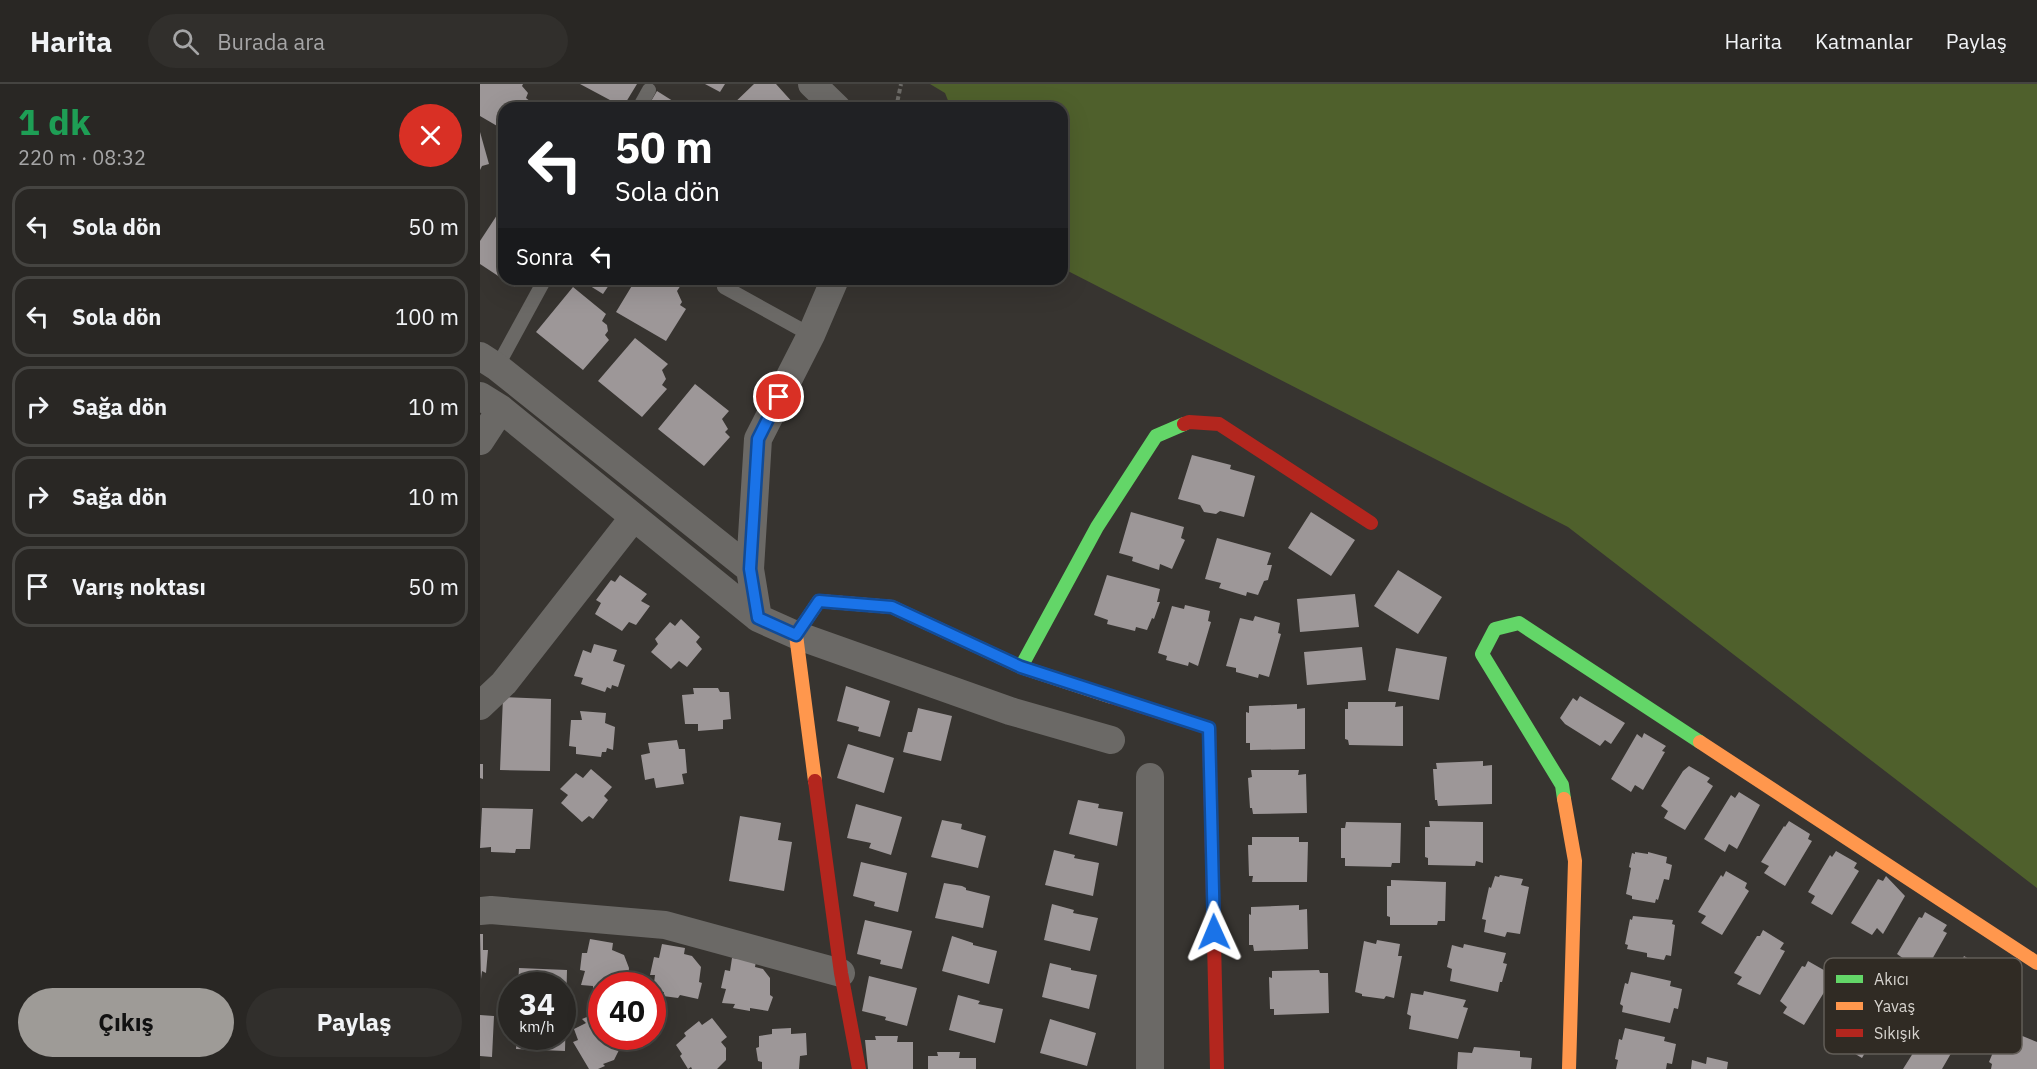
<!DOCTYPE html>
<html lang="tr">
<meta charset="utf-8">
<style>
:root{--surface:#292724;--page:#312f2c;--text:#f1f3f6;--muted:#a5a5a6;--line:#454441;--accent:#9e9b97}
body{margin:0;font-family:"IBM Plex Sans",sans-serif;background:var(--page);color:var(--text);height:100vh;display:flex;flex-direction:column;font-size:22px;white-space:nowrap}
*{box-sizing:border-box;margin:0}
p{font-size:20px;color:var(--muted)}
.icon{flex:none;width:33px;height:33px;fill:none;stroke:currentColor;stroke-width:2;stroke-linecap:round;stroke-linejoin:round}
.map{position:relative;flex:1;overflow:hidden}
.drawer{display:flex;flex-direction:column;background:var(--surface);width:480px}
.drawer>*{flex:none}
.banner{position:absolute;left:18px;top:18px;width:570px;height:183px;border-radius:18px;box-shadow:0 6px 24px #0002,0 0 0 2px var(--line);background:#202124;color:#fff;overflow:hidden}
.speed{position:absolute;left:18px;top:888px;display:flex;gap:12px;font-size:30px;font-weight:700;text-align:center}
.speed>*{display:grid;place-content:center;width:78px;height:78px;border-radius:50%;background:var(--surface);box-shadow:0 6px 24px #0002,0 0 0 2px var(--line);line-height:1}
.speed small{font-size:15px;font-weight:400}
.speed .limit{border:9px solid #d22;background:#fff;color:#111}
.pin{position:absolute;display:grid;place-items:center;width:51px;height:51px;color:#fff;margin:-26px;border:3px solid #fff;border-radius:50%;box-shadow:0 2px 6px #0007}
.me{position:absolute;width:66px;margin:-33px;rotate:359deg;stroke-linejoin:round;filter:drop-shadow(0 0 4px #0008)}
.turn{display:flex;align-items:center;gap:21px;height:126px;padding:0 18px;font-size:27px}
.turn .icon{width:78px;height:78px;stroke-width:2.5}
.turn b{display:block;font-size:42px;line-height:51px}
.then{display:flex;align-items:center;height:57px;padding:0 18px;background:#0003;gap:12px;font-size:22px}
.round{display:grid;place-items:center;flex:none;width:63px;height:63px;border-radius:32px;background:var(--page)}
.overview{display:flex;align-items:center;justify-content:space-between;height:102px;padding:0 18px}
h1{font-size:36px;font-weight:700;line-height:45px;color:#1e9e55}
.button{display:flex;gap:12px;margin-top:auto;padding:12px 18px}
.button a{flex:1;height:69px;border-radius:36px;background:var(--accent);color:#111;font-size:24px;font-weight:700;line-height:69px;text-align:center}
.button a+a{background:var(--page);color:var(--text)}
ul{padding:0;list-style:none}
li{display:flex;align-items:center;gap:18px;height:81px;margin:0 12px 9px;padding:0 6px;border:3px solid var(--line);border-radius:18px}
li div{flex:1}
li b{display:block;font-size:22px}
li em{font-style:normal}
header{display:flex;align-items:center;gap:36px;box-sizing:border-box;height:84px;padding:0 30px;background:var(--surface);border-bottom:2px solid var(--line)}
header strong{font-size:28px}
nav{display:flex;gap:33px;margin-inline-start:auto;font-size:21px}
.search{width:420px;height:54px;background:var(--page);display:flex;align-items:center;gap:15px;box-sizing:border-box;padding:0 21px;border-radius:33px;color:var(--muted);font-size:22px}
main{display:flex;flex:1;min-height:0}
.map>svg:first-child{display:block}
</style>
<header>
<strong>Harita</strong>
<div class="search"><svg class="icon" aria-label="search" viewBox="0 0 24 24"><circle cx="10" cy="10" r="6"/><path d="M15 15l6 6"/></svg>Burada ara</div>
<nav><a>Harita</a><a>Katmanlar</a><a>Paylaş</a></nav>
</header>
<main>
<section class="drawer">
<div class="overview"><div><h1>1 dk</h1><p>220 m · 08:32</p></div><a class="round" style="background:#d93025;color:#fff"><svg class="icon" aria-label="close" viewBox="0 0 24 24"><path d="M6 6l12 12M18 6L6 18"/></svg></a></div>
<ul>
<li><svg class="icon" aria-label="left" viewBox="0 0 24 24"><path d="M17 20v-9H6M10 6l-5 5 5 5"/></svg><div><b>Sola dön</b></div><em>50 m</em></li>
<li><svg class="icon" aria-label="left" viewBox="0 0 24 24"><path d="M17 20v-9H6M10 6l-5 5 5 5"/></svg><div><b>Sola dön</b></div><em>100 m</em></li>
<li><svg class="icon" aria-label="right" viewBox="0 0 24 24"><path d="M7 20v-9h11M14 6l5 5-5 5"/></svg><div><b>Sağa dön</b></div><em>10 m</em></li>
<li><svg class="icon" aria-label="right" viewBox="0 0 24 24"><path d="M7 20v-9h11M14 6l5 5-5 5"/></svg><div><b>Sağa dön</b></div><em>10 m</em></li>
<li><svg class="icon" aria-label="arrive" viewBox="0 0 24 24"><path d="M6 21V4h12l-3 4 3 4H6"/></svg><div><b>Varış noktası</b></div><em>50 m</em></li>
</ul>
<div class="button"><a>Çıkış</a><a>Paylaş</a></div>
</section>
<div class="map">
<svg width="1557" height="985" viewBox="0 0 1557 985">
<rect width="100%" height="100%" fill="#373430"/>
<path fill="#4f602c" d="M450 0H1557V804L1088 443 582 184V24H471L465 9Z"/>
<path fill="#9d9798" d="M0 0H43L42 2 48 9 46 14 51 18 48 24H24V46L0 32Z
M100 0H157L143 23Z
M225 0H245L240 8Z
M274 0H296L314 20 309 24H249Z
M177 7 204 24H167Z
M0 48 9 80 2 82 0 86Z
M21 125 24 127V195H41L35 203 0 180V157Z
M99 195H133L123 210Z
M156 195H190L201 201 197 207 202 218 200 221 206 225 186 257 136 228Z
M93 203 126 230 122 237 127 241 128 247 125 251 129 256 103 286 56 248Z
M155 254 188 280 182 286 186 295 182 301 187 305 162 333 118 297Z
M215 300 249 327 242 335 248 345 245 348 250 353 224 382 178 345Z
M712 371 751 381 750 385 775 392 764 433 740 427 736 430 724 428 720 421 698 415Z
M651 428 704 443 701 454 705 456 692 485 680 480 679 486 652 477 653 473 639 469Z
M831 428 875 456 851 492 808 464Z
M737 454 791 469 787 481H792L788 496 784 497 778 511 767 508 766 512 739 504 741 499 725 495Z
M918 486 962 513 938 550 894 522Z
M140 491 167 510 161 517 170 522 156 541 149 538 142 547 115 530 121 519 116 516 131 496 135 498Z
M627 491 680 505 677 518H680L674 535 672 534 667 546 656 543 655 547 627 540 628 536 614 531Z
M875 510 879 543 820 548 817 515Z
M705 521 730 527 728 537 731 538 718 582 709 578 708 582 686 576 687 572 678 569 692 522 704 525Z
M775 532 800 539 798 549 801 550 789 593 779 590 778 594 756 588V584L746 582 760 534 773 537Z
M201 535 220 553 216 558 222 565 207 583 199 577 191 585 171 568 178 560 175 555 190 538 195 542Z
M114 560 137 566 133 577 145 581 138 603 132 601 131 605 127 603 125 608 101 600 103 594 94 592 103 566 111 569Z
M882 563 886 596 827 601 824 568Z
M916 564 967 573 959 616 908 607Z
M366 602 410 617 400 653 378 647 379 643 357 637Z
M213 604H238L240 608H249L251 635 243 636V645L218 647V640H205L202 611 214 610Z
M1100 612 1145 639 1131 660 1125 656 1120 662 1085 640 1080 634 1093 614 1097 617Z
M23 613 71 615 70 687 20 686Z
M868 618H916L915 623 923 622V662L869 661 868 656 865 655V625H868Z
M817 620V625L825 624V665L770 666V659H766V628L769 629V622Z
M438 624 472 632 461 677 423 668 428 648H432Z
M100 627 126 629 125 639 135 643 133 666 127 664 126 668H122L121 673 96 670V663L89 662 91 636H102Z
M1164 649 1186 662 1182 667 1185 668 1163 706 1155 701 1151 708 1131 695 1157 650 1162 654Z
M197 656 199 665H205L207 689 202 690 204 700 176 704 174 694 165 696 161 671 170 669 168 659Z
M368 660 414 674 404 709 357 694Z
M1003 677V682L1012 681V720L958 722 957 716H955L953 685H957L956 679Z
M0 680H3V695L0 694Z
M1209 682 1230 694 1227 698 1233 702 1205 746 1184 734 1188 727 1181 722 1203 687Z
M111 685 132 703 124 712 128 716 113 735 109 732 102 738 81 719 88 711 80 705 96 689 103 694Z
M771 686H819L818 691 826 690 827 729 773 730 772 724H770L768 694 772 693Z
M1259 708 1280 721 1257 765 1249 760 1245 768 1224 755 1251 711 1255 714Z
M598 716 619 720 618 724 643 728 637 762 589 750Z
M376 720 422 733 411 771 389 764 391 759 367 754Z
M2 724 53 725 50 765H36L35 769 11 768V763L0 764Z
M260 732 301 739 298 756 312 758 304 807 249 797Z
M462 736 482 740 481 745 506 752 498 784 451 773Z
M949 737 1003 738V779L996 777 995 782 948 781V774L945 773V743H950Z
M1309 737 1330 750 1328 755 1332 757 1305 802 1284 789 1289 782 1281 778 1304 742 1305 743Z
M866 738 921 739 920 779H912L911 783 865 782V774H861V744H865Z
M772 753H819V758H828L827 798H772L773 792H769L768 761H772Z
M574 766 595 771 594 774 619 779 613 812 565 801Z
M1356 767 1377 779 1374 784 1379 787 1352 831 1331 819 1335 812 1328 808 1350 771 1352 773Z
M1155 768 1168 770V768L1187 773 1186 779 1192 781 1189 796 1184 795 1178 816 1176 815 1175 819 1152 815V812L1146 810 1151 784 1149 783 1152 769 1155 770Z
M381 778 427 789 418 828 394 822 395 818 373 812Z
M1246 787 1267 799 1265 804 1269 807 1242 851 1221 839 1226 832 1218 828 1241 791 1243 793Z
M1020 791 1043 795 1041 801 1049 803 1040 850 1027 848 1025 853 1004 848 1006 836 1002 835 1009 803 1011 804 1015 792 1019 793Z
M1406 792 1425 812 1403 850 1397 844 1392 851 1371 839 1398 795 1403 797Z
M911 796 966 798 965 837H958L957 841H910V833L907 832V802H911Z
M464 799 482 802 486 804V806L510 812 503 844 455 834Z
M572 820 594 826 593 829 618 834 610 867 564 856Z
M819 821V826L827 825 828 865 774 867 773 861H769V830L771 831V823Z
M1445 828 1467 841 1463 847 1467 849 1442 893 1420 882 1424 875 1417 870 1439 833 1442 834Z
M1153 832 1193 836 1192 840 1195 841 1191 872 1186 871 1184 876 1167 873V869L1147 865 1148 861 1145 860 1150 835 1152 836Z
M385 836 432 847 422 885 400 880 401 876 377 870Z
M1283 846 1304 859 1300 865 1305 867 1280 911 1257 900 1262 893 1254 889 1277 852H1280Z
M0 850H3V866H8L6 889 2 887 1 895Z
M472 852 493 859V861L517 867 509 900 462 887Z
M110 855 133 859 132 866 144 871 149 884 148 893H151L148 902H122V907L113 905V902L101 901 105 887 100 886 102 869H107Z
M897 856 920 860 918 872H922L914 914 906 912 904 915 882 912V910L875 908 884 857 896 860Z
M182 860 205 864 204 870 212 872 221 883 219 898 222 899 218 915 200 911 198 914 183 912 184 908 173 907 175 891H170L174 873 179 874Z
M984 860 1026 869 1023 879 1027 880 1022 898H1020L1018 908 970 897 972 885 967 883 972 861 983 864Z
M1484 872 1506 885 1503 889 1507 892 1481 937 1459 924 1465 917 1456 913 1479 876 1481 878Z
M252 874 276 877 275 883 283 885 290 894V911L293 913 288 927 270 924V927L253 924 255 920 242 919 246 905 241 904 245 886 250 887Z
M1328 877 1349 889 1346 894 1351 897 1324 941 1303 929 1307 923 1300 917 1322 882 1325 883Z
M570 879 591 884V886L617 891 609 925 562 913Z
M39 884 87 886 85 967 36 965 37 952H82V902H38Z
M839 886 840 889H848L849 929 794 931V925H790L789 893 792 894V887Z
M1151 888 1191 897 1190 902 1202 905 1198 925 1194 924 1190 939 1142 928 1143 922 1140 920 1145 899 1148 900Z
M389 892 437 904 427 942 405 936 406 933 382 927Z
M944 907 986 916 983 923 988 924 978 955 929 945 931 932 927 930 931 909 943 911Z
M1384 909 1406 922 1404 927 1408 929 1382 974 1360 961 1363 955 1357 950 1378 914 1381 915Z
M478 911 500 917 498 920 523 925 515 959 469 946Z
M119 928 122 932V952H136L140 964 134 976 123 980 125 982 118 985H109L93 958 98 956 94 945 106 939 102 935Z
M0 931 14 932 12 973 0 972Z
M232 934 247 953 241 958 246 964V976L237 985H212L211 983 208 985 200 972 202 970 196 961 206 952 204 949 219 937 222 941Z
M570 935 616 949 607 982 560 969Z
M311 944V950L326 949 327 971 320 972 319 985H282V978L278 977 276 964 279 963V952L292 950V945Z
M1145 944 1185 953 1184 957 1196 960 1192 980 1187 979 1186 985H1136L1138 976 1135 975 1139 955 1142 956Z
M1523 944 1557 958V985H1511L1512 980 1509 978Z
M1450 946 1471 958 1469 963 1473 966 1462 985H1423L1445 950 1446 952Z
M395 952H418L417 958H433V985H388L385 956H396Z
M994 963 1040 967V973L1052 974 1051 985H977L978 968 992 969Z
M457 968H480L479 974H496V985H448V972H458Z
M1227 973 1248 978 1247 985H1211L1212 976 1226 980Z"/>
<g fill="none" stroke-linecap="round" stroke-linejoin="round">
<path stroke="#6c6a66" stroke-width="4" stroke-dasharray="4.5 3" stroke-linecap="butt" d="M416 24 421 0"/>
<path stroke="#6b6966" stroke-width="14" d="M159 24 169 6
M244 203 331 251
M17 283 65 195"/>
<path stroke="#6b6966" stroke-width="28" d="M332 0 357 24
M0 272 17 283 270 485
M0 312 21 325 278 534 316 551 530 627 631 656
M0 357 21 325
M278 534 270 485 278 355 331 251 355 195
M0 622 24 599 154 433
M0 827 11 826 185 841 361 889
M670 985V693"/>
<path stroke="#63d668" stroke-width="14" d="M541 583 617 443 676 352 704 340
M1084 715 1082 701 1002 570 1015 545 1039 539 1220 658"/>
<path stroke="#ff974d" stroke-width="14" d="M1220 658 1557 879
M335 697 316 551 339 517 412 523 541 583 632 613
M1084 715 1095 777 1089 985"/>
<path stroke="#b3261e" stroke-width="14" d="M704 340 709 338 739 340 891 439
M632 613 729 644 737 985
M335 697 361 889 379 985"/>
</g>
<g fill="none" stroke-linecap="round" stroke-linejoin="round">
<g stroke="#114b97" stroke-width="15">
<path id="route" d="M299 313 278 355 270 485 278 534 316 551 339 517 412 523 541 583 729 644 734 848"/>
</g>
<use href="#route" stroke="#1a73e8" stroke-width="10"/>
</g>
<rect x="1344" y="874" width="198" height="96" rx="9" fill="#302b24" stroke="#625d57" stroke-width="1.5"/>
<rect x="1356" y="891" width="27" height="8" fill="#63d668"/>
<rect x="1356" y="918" width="27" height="8" fill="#ff974d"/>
<rect x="1356" y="945" width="27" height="8" fill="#b3261e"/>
<g font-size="16" fill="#d6d3ce">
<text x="1394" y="901">Akıcı</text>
<text x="1394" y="928">Yavaş</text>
<text x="1394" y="955">Sıkışık</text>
</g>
</svg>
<div class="speed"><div>34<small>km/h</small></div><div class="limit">40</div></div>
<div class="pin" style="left:299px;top:313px;background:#d93025"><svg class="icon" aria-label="arrive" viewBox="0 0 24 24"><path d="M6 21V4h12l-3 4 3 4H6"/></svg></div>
<svg class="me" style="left:734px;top:848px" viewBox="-20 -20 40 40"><path d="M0-17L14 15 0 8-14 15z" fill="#1a73e8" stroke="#fff" stroke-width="4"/></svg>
<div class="banner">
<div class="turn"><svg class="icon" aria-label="left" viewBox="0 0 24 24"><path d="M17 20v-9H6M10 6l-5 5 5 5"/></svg><div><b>50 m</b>Sola dön</div></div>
<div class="then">Sonra<svg class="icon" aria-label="left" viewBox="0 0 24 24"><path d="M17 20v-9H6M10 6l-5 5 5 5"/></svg></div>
</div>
</div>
</main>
